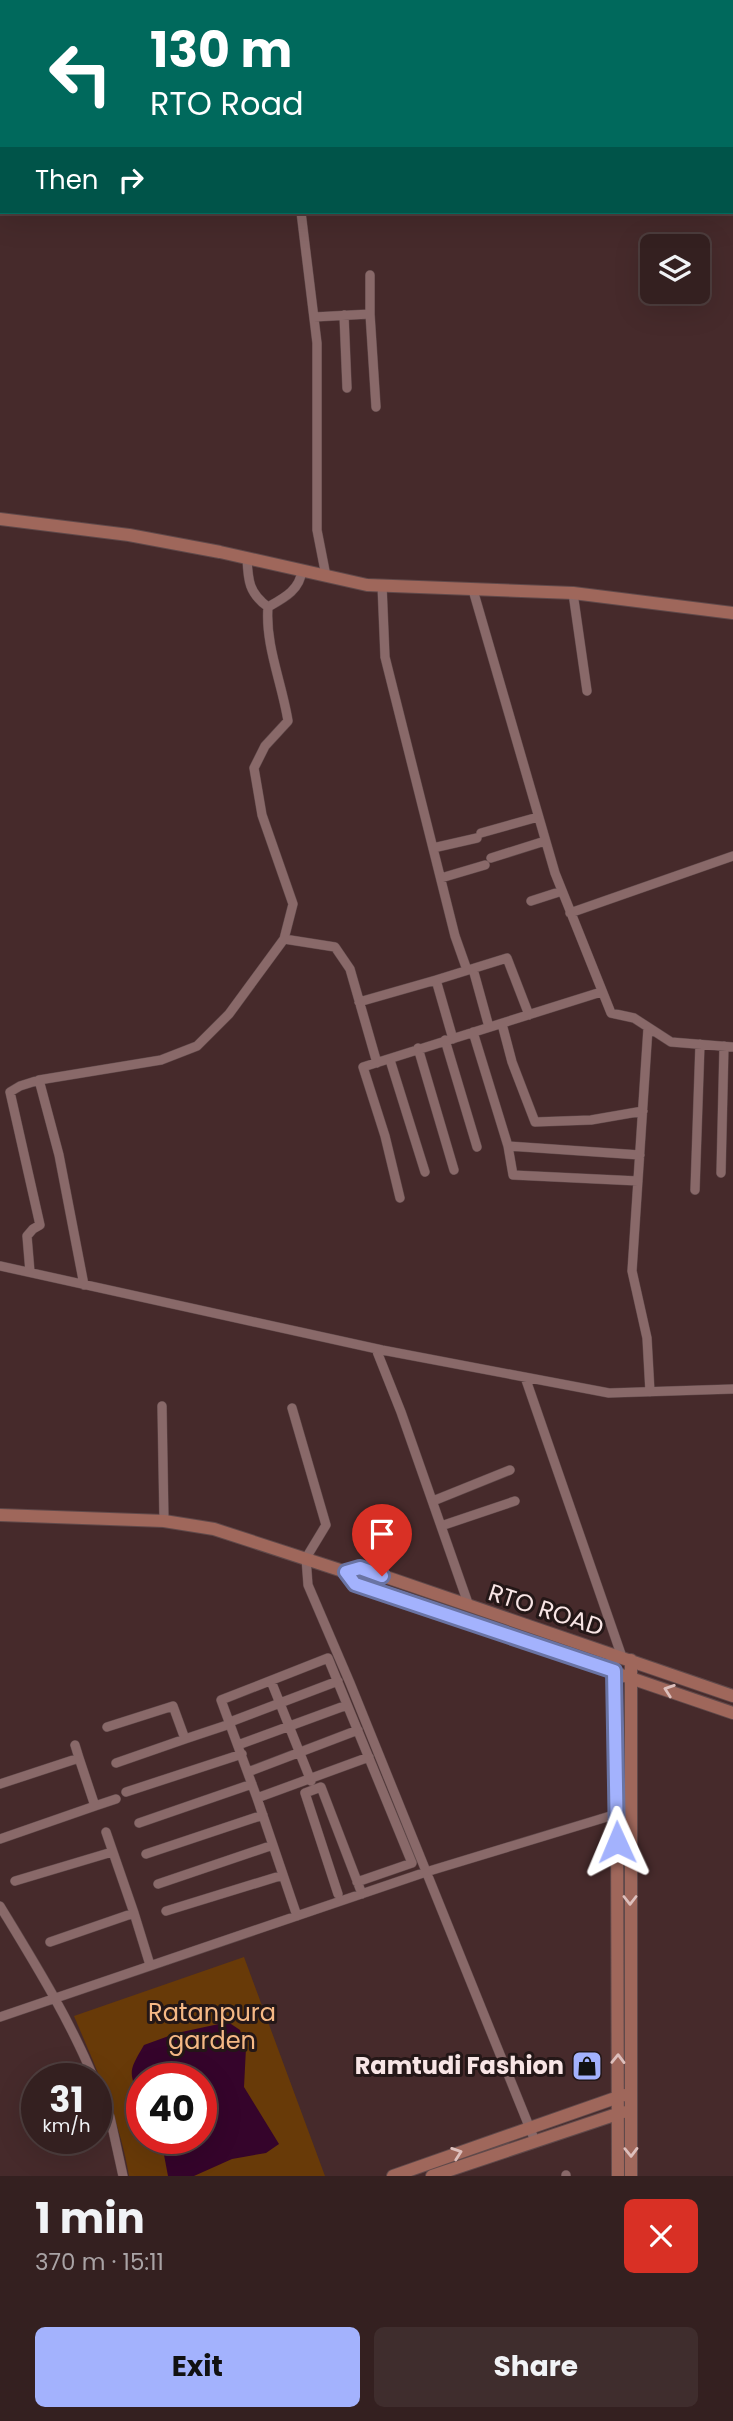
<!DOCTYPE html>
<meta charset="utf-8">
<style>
:root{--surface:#342020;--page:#3f2d2d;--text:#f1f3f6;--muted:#a9a3a5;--line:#4e3e3e;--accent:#a3b2fd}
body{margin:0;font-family:Poppins,sans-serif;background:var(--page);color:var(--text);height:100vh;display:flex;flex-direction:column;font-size:26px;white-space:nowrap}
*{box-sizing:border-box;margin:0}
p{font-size:23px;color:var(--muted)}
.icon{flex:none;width:38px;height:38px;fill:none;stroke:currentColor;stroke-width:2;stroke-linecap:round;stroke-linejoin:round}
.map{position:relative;height:2176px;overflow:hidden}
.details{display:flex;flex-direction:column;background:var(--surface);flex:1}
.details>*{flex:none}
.hud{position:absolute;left:0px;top:0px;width:733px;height:214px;box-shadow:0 7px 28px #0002,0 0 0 2px var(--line);background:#00695c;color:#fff;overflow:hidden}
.controls{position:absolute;left:640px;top:234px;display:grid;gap:14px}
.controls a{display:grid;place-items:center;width:70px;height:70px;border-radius:10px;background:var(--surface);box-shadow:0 7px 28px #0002,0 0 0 2px var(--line);font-size:35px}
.speed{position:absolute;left:21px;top:2063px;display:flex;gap:14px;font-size:35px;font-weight:700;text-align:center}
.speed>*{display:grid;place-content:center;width:91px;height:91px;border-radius:50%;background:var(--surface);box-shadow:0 7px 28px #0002,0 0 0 2px var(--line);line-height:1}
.speed small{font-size:18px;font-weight:400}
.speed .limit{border:10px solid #d22;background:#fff;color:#111}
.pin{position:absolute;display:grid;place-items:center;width:60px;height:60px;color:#fff;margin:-72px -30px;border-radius:50% 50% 50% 0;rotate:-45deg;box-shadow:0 0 7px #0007}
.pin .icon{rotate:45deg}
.me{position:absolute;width:77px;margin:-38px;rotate:359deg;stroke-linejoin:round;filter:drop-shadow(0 0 5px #0008)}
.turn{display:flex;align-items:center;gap:24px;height:147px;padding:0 35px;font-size:32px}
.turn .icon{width:91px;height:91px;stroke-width:2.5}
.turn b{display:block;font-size:49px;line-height:60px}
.then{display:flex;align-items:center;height:66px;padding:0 35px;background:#0003;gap:14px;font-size:26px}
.round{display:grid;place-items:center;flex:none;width:74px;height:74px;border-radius:10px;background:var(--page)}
.headline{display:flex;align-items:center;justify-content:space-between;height:119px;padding:0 35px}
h1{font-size:42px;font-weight:700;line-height:52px}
.primary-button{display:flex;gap:14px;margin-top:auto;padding:14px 35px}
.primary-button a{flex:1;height:80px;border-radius:10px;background:var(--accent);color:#111;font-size:28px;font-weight:700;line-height:80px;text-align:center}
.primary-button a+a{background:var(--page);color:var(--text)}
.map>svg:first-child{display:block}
</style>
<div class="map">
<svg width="733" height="2176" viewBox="0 0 733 2176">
<rect width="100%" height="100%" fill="#462a2b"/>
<path fill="#683a08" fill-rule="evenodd" d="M244 1957 325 2176H129C120 2120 96 2068 74 2016ZM142 2079H201V2138H142Z"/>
<path fill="#35042b" d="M228 2022 240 2030 246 2048 244 2087 279 2144 266 2153 232 2159 194 2176H168L161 2139 201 2138V2079H142V2101C128 2073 128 2072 144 2045L177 2033Z"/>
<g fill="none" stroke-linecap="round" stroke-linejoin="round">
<g stroke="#60494a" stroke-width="10">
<path id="street" d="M707 0 708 2
M732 11H733
M301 212 317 343V530L326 576
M370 314 376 407
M344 315 347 388
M314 317 370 314V275
M247 558C248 581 249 593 268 607
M382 585 385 657 455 936 467 970
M473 590 555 873 611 1013 634 1018 671 1042 733 1047
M573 593 587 691
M481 833 538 817
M433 848 477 838
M491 858 545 841
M441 878 485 865
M531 901 562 891
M570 913 733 856
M284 939 335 947 350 969 377 1063
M473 969 489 1027
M436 980 507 958 529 1015
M359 1002 436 980 453 1039
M502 1024 512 1062 535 1122 591 1120 643 1111
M648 1028 632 1271 647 1338 650 1392
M473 1032 508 1146 640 1155
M445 1040 477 1147
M418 1048 454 1170
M390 1060 425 1172
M39 1080 161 1060 197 1046 229 1014 284 939 293 904 262 815 254 768 265 746 288 721C282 683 265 645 268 607 284 598 300 590 302 570
M508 1146 513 1175 638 1181
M721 1173 724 1046
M695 1190 700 1044
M400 1198 385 1136 363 1067 601 992
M0 1266 382 1350 609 1393 733 1389
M30 1272 27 1236 33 1229 40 1225 10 1092 20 1086 39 1080 59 1155 84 1285
M376 1349 401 1412 469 1606
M525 1377 622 1657
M162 1406 164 1521
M292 1408 326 1525 306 1558 308 1585 350 1683 535 2141
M433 1501 510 1470
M441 1526 515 1501
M271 1681 311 1781
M230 1722 338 1681
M107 1727 173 1706 185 1739 230 1724
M238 1745 347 1705
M79 1758 95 1806 116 1799
M116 1763 185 1739
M248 1772 358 1730
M0 1784 79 1758 75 1745
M126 1792 242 1754
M257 1798 369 1757
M139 1823 252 1784
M0 1839 95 1806
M146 1854 263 1815
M15 1881 112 1852
M158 1884 273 1845
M338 1894 305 1793 321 1787 362 1894
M0 1906C34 1962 69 2018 94 2079
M166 1911 283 1875
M134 1913 150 1965
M297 1916 257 1798 221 1700 328 1658 412 1863 357 1882
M50 1942 134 1913 106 1832
M0 2017 426 1872 630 1810
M96 2085 110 2117 123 2176
M566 2175V2176"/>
</g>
<g stroke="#60494a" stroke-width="14">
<path id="secondary" d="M732 71H733
M0 118H2
M0 519 129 535 220 552 367 585 573 593 733 613
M0 1515 164 1521 214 1529 346 1572 355 1584 733 1713
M346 1572 360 1568 733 1696
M613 1655 617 1814 618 2176
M393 2176 624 2095
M432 2176 623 2112
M631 2176V1660"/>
</g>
<use href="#street" stroke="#896969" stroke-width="9"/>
<use href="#secondary" stroke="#9f675b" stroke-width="12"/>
</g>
<defs><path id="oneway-chevron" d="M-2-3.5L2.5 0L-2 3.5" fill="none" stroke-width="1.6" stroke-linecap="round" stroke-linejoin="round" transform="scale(1.75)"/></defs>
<g stroke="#ddbfbc">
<use href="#oneway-chevron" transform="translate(669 1690) rotate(-161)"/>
<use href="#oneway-chevron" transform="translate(630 1900) rotate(90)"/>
<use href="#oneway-chevron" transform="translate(618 2059) rotate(-89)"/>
<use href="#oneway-chevron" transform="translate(631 2152) rotate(89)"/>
<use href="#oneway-chevron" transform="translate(457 2153) rotate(-19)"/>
</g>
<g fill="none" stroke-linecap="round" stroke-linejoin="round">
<g stroke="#6a74a4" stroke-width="18">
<path id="route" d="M382 1576 360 1568 346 1572 355 1584 614 1671 617 1842"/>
</g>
<use href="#route" stroke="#a3b2fd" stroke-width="12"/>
</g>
<defs>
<g id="shop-square" transform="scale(1.575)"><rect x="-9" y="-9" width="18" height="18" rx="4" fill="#a3b2fd" stroke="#241717"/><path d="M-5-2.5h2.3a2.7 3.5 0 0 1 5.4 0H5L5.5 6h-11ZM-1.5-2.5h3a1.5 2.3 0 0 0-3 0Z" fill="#111"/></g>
</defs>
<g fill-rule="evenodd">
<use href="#shop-square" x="587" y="2066"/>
</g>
<g text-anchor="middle" stroke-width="6" stroke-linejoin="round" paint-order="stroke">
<g font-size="24" fill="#f8e5e5" stroke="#241717">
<text transform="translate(546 1610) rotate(18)" y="8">RTO ROAD</text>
</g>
<g font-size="24" fill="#f5b885" stroke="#241717">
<text x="212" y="2021">Ratanpura<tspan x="212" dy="28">garden</tspan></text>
</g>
<g font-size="24" font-weight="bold" fill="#f8e5e5" stroke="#241717" text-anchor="end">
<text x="564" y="2074">Ramtudi Fashion</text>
</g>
</g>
</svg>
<div class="controls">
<a><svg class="icon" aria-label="layers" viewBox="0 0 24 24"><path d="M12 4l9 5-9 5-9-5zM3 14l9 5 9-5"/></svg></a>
</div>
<div class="speed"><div>31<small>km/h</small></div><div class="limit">40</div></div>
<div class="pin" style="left:382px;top:1576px;background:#d93025"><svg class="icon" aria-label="arrive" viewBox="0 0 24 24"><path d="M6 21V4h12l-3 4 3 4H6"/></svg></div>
<svg class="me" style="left:617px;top:1842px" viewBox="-20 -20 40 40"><path d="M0-17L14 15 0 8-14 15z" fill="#a3b2fd" stroke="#fff" stroke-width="4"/></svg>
<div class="hud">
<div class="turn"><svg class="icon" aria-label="left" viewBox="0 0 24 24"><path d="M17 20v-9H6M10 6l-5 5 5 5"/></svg><div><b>130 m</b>RTO Road</div></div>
<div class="then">Then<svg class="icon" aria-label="right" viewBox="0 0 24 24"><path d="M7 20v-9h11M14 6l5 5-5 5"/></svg></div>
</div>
</div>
<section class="details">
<div class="headline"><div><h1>1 min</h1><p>370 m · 15:11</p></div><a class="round" style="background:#d93025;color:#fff"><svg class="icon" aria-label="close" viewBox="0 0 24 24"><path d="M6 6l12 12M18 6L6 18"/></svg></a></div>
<div class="primary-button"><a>Exit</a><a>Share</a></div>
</section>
